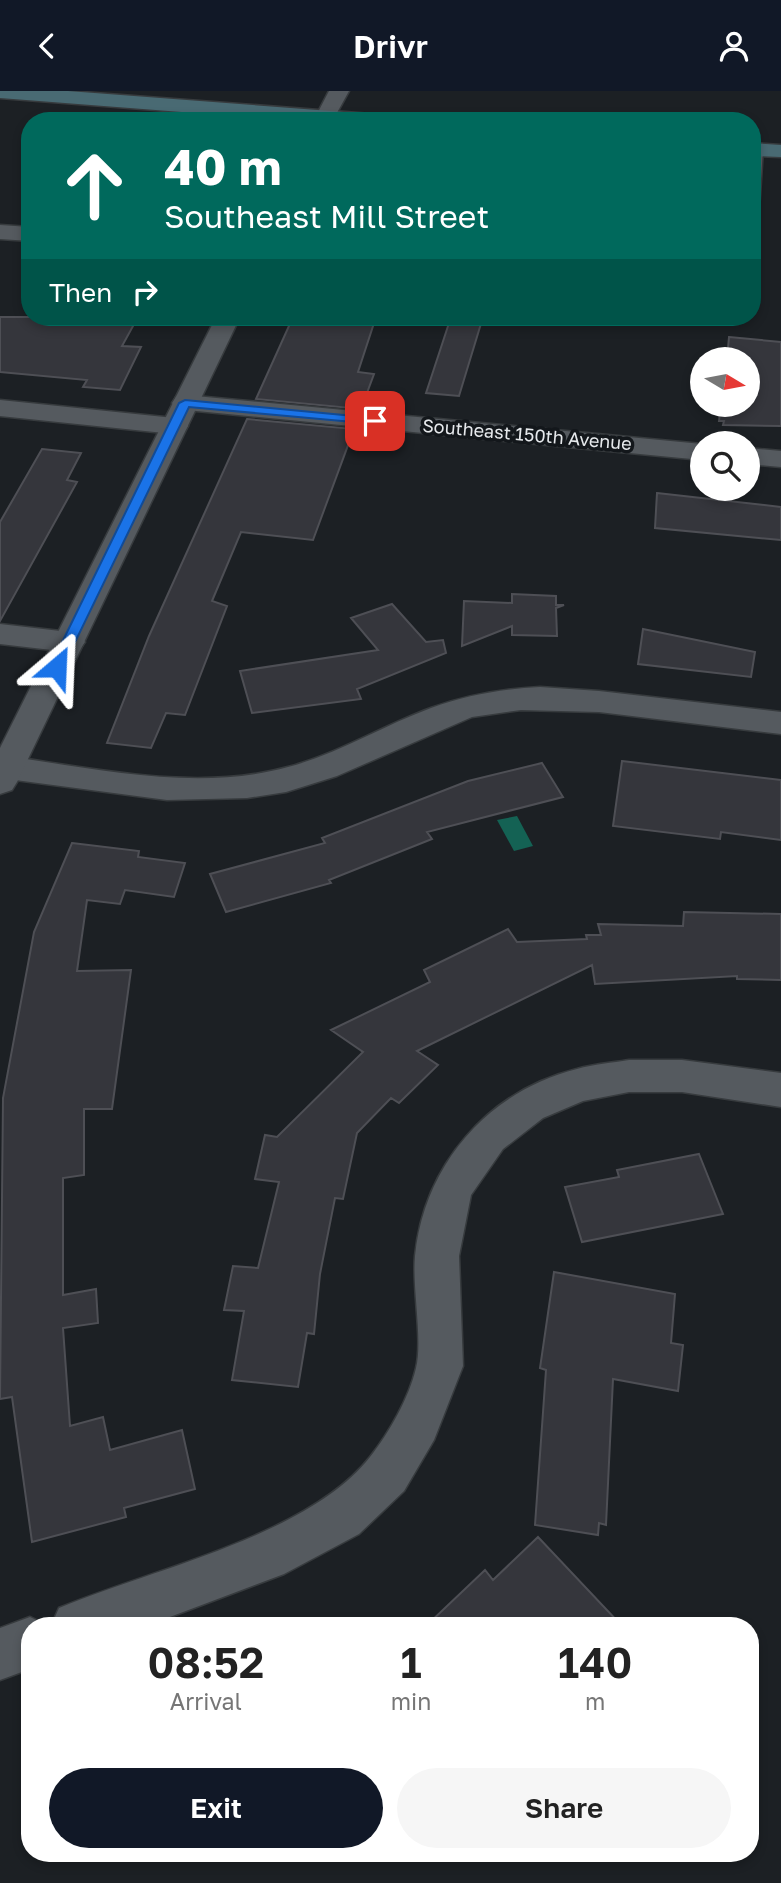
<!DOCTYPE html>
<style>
:root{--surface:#fff;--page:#f6f6f6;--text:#222;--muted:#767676;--accent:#111827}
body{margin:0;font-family:"Golos Text",sans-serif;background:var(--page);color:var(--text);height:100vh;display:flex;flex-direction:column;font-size:26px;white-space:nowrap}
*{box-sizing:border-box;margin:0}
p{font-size:23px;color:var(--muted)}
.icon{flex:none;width:38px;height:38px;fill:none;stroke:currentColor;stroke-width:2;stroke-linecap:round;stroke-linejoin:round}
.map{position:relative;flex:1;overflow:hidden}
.side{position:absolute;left:21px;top:1526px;width:738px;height:245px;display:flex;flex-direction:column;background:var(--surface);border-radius:28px;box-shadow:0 4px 10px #0003}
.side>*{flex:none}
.guide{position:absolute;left:21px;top:21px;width:740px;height:214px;border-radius:28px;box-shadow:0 4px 10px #0003;background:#00695c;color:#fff;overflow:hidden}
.needle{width:46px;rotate:100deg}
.controls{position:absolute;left:690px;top:256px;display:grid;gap:14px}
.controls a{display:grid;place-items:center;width:70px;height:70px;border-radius:50%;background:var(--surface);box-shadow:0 4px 10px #0003;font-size:35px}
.pin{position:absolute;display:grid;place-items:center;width:60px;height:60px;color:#fff;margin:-30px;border-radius:14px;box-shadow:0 4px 10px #0006}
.me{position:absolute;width:77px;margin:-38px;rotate:26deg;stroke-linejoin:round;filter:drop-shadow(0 0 5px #0008)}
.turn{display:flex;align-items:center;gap:24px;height:147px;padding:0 28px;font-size:32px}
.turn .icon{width:91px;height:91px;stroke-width:2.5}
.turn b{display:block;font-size:49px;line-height:60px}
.then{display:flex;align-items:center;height:66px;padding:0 28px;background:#0003;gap:14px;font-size:26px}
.eta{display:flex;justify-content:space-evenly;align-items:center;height:119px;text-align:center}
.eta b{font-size:42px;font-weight:600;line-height:49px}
.action{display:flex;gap:14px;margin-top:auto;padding:14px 28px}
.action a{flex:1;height:80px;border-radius:42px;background:var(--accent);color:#fff;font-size:28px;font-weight:600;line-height:80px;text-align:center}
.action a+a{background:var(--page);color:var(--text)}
header{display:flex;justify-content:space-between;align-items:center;height:91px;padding:0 28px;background:var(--accent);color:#fff;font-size:32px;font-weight:600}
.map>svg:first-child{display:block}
</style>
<header><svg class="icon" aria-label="back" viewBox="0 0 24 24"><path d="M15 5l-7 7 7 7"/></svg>Drivr<svg class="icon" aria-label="person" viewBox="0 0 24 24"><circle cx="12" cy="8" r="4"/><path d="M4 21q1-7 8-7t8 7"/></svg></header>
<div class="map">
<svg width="781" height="1792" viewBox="0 0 781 1792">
<rect width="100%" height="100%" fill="#1c2024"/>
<path fill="#146254" d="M517 725 533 755 514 760 497 729Z"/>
<path fill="#35363c" stroke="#4e4f55" stroke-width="2" d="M0 226H138L122 255 141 256 120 299 83 296 87 289 0 281Z
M293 226H376L358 281 374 283 361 318 256 308Z
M451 226H483L459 305 426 302Z
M729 246 781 251V335L723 334 724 330H719L721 313H747V268H727Z
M247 328 354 338 313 449 241 441 212 510 227 515 185 624 166 622 151 657 107 652 149 545Z
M42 358 81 362 67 389 77 391 0 530V431Z
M657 402 781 416V449L655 437Z
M512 503 556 505V514H564L556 517 557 545 512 544V535L462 555 464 510 512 512Z
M392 513 426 551 443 549 446 562 357 598 361 608 252 622 240 580 378 559 351 527Z
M643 538 755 561 751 586 638 573Z
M622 670 781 689V749L721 741 720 748 613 735Z
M542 672 563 706 427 741 432 748 329 789 331 792 226 821 210 783 325 752 322 747 468 690Z
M72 752 139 760 138 766 185 772 174 806 125 799 120 813 87 809 77 880 131 879 112 1018H84V1084L63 1087V1204L96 1198 98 1232 63 1237 70 1335 103 1326 110 1359 182 1339 195 1398 124 1417 126 1426 32 1451 12 1306 0 1308 3 1007 34 841Z
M684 821 781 823V889L737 888V885L595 893 592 874 417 960 438 974 399 1012 391 1007 357 1042 343 1108 335 1107 320 1183 314 1243 307 1242 298 1296 232 1289 244 1220 224 1219 233 1175 258 1177 279 1091 255 1088 265 1044 277 1046 363 961 331 939 430 891 424 879 508 838 517 851 587 848 586 844H601L598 833 683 835Z
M699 1063 723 1123 582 1151 565 1096 619 1086 617 1079Z
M554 1181 675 1203 671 1252 683 1254 678 1300 613 1288 606 1434 599 1432 598 1444 535 1434 546 1279 540 1277Z
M538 1446 622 1535H426L485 1479 493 1489Z"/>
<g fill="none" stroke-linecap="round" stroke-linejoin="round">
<g stroke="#373b3e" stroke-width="3">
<path id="service" d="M752 56 763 58 758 134 752 138Z"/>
</g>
<g stroke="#373b3e" stroke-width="3">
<path id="minor" d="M329 0H349L333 29H319L316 25Z
M0 134 30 136V150L0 148Z
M185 304 702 353V369L176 318 172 312 176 306Z
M0 309 174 327 184 329 188 335 184 341 174 343 0 325Z
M747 357 781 360V376L747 373Z
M0 533 69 541 80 544 85 551 80 558 69 561 0 553Z
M540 596 599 600 781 621V643L599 621 521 619 472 626 337 685 286 701 247 707 167 709 0 687V667L7 665C97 678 198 701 288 676 338 663 382 635 431 617 467 604 502 598 540 596Z
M629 969H682L781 982V1016L682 1001H629L583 1010 543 1027 503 1058 471 1104 459 1165 463 1275 434 1349 404 1400 359 1443 284 1483 146 1535H51L59 1517C152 1478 308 1445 370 1366 389 1342 409 1307 416 1277 423 1249 412 1197 415 1165 424 1074 488 1000 577 978 594 973 612 972 629 969Z
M30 1526 49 1535H30V1578L0 1589V1537Z"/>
</g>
<g stroke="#373b3e" stroke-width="3">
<path id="tertiary" d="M216 226H240L17 691 12 699 0 703V657Z"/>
</g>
<g stroke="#373b3e" stroke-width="3">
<path id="secondary" d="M0 0H68L384 24 394 30H298L0 7Z
M752 52 781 54V66L752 65Z"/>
</g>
<use href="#service" fill="#555a5f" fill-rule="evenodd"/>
<use href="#minor" fill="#555a5f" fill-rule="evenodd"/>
<use href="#tertiary" fill="#555a5f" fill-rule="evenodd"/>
<use href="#secondary" fill="#496a73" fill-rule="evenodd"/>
</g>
<path fill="#1a73e8" stroke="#114b97" stroke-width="2" d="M185 309 375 327 381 330 375 333 189 316 63 576 52 579 50 576 179 312Z"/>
<g text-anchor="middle" stroke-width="7" stroke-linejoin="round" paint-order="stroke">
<g font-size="18" fill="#e6e9ec" stroke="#13171b">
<text transform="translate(527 344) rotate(5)" y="6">Southeast 150th Avenue</text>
</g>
</g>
</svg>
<div class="controls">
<a><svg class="needle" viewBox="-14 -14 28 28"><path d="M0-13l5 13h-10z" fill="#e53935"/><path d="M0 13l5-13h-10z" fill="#767676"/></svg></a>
<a><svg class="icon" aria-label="search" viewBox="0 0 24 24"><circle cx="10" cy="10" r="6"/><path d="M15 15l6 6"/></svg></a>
</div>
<div class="pin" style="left:375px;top:330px;background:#d93025"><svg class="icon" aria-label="arrive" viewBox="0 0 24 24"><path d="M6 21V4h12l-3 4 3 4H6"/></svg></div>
<svg class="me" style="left:57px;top:576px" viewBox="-20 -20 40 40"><path d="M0-17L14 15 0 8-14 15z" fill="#1a73e8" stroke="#fff" stroke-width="4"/></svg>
<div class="guide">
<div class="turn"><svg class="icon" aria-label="ahead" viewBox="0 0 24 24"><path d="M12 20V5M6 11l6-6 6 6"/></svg><div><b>40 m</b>Southeast Mill Street</div></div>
<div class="then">Then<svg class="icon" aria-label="right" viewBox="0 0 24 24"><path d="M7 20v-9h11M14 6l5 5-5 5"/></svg></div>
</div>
<section class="side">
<div class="eta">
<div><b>08:52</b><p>Arrival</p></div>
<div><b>1</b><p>min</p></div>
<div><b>140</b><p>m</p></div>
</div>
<div class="action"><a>Exit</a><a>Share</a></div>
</section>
</div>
